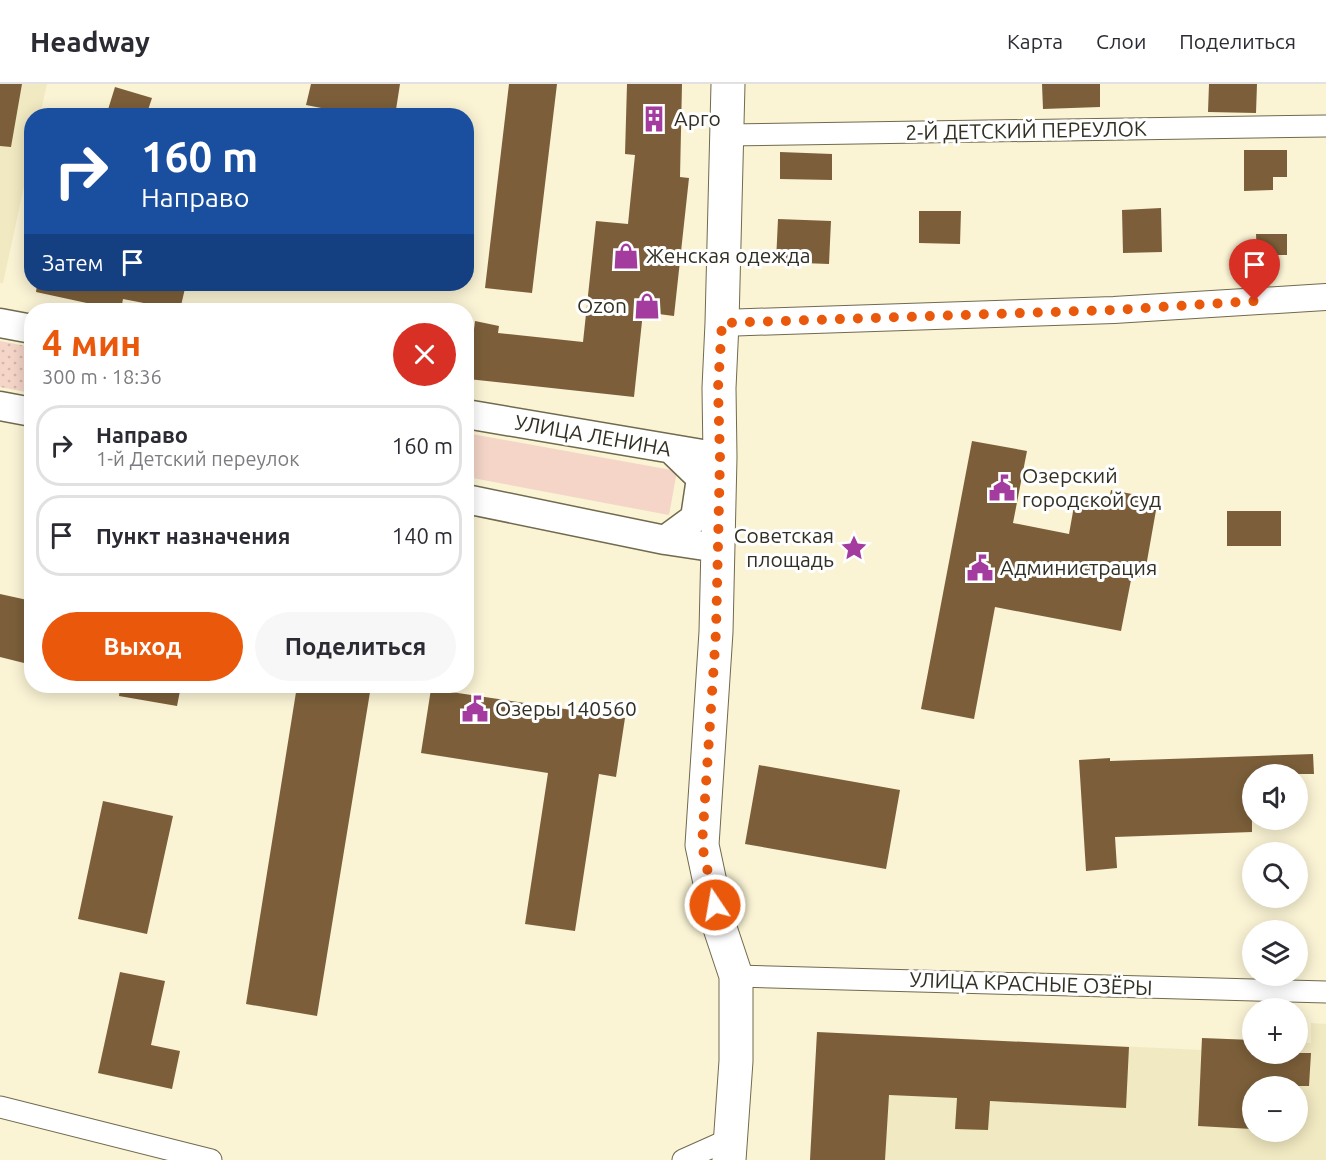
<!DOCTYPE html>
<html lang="ru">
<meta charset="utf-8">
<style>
:root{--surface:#fff;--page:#f7f7f7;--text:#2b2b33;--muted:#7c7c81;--line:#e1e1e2;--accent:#ea580c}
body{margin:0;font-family:Ubuntu,sans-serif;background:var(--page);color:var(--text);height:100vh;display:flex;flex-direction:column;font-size:22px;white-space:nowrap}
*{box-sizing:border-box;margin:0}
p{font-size:20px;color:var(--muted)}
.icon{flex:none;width:33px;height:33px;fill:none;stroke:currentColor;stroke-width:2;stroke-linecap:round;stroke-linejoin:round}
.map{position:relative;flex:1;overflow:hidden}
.panel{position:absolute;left:24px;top:219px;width:450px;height:390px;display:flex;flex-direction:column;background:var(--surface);border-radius:24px;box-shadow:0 3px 15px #0003}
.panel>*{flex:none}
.top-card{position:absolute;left:24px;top:24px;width:450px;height:183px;border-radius:24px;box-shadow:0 3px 15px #0003;background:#1a4fa0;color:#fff;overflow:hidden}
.tools{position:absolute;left:1242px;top:680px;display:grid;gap:12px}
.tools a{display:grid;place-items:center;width:66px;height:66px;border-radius:50%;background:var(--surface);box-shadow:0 3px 15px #0003;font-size:30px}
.pin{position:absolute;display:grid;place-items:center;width:51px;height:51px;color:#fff;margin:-62px -26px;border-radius:50% 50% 50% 0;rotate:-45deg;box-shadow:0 0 6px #0007}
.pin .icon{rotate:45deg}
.me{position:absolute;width:66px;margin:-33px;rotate:348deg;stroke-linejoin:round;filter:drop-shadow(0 0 4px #0008)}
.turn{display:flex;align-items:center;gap:21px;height:126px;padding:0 18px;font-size:27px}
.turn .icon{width:78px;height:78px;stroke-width:2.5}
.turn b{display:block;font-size:42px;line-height:51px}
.then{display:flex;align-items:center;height:57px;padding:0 18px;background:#0003;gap:12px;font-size:22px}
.round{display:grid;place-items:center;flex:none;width:63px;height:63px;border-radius:32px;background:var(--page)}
.overview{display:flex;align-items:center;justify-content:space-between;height:102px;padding:0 18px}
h1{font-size:36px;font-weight:700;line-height:45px;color:var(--accent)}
.cta{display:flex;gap:12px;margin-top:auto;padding:12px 18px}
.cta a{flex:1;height:69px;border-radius:36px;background:var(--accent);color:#fff;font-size:24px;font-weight:700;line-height:69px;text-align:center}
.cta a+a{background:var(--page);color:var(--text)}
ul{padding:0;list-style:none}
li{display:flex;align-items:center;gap:18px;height:81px;margin:0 12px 9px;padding:0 6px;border:3px solid var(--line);border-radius:24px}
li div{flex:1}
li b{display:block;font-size:22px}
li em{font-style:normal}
header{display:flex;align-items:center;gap:36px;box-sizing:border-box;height:84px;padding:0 30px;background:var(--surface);border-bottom:2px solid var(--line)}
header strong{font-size:28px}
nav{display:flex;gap:33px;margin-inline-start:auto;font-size:21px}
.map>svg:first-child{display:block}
</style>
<header>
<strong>Headway</strong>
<nav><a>Карта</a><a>Слои</a><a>Поделиться</a></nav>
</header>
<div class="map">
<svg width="1326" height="1076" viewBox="0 0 1326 1076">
<defs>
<pattern id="park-dots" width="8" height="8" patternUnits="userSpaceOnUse" patternTransform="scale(1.5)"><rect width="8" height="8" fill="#f4d5c7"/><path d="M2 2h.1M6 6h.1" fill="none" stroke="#d2b7ab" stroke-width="1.8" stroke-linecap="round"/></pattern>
</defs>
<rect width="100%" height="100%" fill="#faf3d4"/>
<path fill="#f1e9c1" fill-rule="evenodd" d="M0 0H47L40 31 32 32 31 70 3 199H0Z
M1311 939 1326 940V1076H810L817 948 1201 966 1202 954 1252 956V969H1298V959H1311ZM1252 1002H1298V1047H1252Z"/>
<path fill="#f4d5c7" d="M466 349 677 387 669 431 467 393Z"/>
<path fill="url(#park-dots)" d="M0 257 31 263V309L0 303Z"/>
<path fill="#7c5f3a" d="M0 0H22L11 63 0 62Z
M311 0H400L395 32H362L306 21Z
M509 0H557L532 209 485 204Z
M627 0H682L680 93 689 94 674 232 643 228 634 313 468 295 475 237 499 242 498 249 583 258 596 137 628 140 635 71 625 70Z
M1042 0H1100V23L1043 25Z
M1209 0H1257L1256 29 1208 28Z
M115 3 152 14 146 32H106Z
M1244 66H1287V93H1273V106L1244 107Z
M780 68 832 70V96L780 95Z
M1161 124 1162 168 1123 169 1122 126Z
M919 127H961L960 160 919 159Z
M778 135 831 137 829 180 776 178Z
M1256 150H1287V171H1257Z
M37 200H186L180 226 123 215 121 226H119L36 208Z
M972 357 1027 367 1013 439 1069 450 1076 411 1109 417 1111 406 1158 415 1144 494 1132 491 1121 547 995 523 974 635 921 625Z
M1227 427H1281V462H1227Z
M0 510 32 517V581L0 573Z
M120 602H181L177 622 119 612Z
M297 602H371L317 932 246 920Z
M431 605 625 634 616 693 599 690 575 847 525 840 548 689 421 669Z
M1313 670 1314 690H1252V748L1115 753 1117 784 1086 787 1079 676 1110 674V677Z
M759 681 900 706 886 785 745 760Z
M103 717 173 732 147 850 78 835Z
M120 888 165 897 151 961 180 967 172 1005 98 989Z
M817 948 1129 963 1126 1024 990 1017 988 1046 955 1045 957 1014 889 1011 885 1076H810Z
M1202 954 1252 956V969H1311L1309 1002H1252V1045L1198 1042Z"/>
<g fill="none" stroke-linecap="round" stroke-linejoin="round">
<g stroke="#706a4e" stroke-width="23">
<path id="minor" d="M726 51 1326 42
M736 892 1326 908
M0 1023 211 1076
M683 1076 730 1055"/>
</g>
<g stroke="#706a4e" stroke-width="28">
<path id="tertiary" d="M722 239 1114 226 1326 213"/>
</g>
<g stroke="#706a4e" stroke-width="31">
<path id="secondary" d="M0 239 32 245
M0 322 32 328
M466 330 720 373
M466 415 665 456 718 464
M665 456 695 434 701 394 672 366"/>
</g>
<g stroke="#706a4e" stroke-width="35">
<path id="primary" d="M728 0 722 239 719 304 720 373 716 548 702 761 719 841 736 892V977L729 1076"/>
</g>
<use href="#minor" stroke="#fff" stroke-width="21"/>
<use href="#tertiary" stroke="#fff" stroke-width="26"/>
<use href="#secondary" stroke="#fff" stroke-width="28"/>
<use href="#primary" stroke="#fff" stroke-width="33"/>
</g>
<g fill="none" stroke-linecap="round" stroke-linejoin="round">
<path stroke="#ea580c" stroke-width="10" stroke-dasharray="0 18" d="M715 821 702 761 716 548 720 374 718 304 722 239 1114 226 1255 217"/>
</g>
<defs>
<g id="building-bare" transform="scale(2.07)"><path d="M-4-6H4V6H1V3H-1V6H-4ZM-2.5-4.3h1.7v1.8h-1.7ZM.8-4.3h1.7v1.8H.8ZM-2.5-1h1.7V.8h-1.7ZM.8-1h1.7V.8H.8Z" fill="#a43c9f" stroke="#fff" stroke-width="2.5" paint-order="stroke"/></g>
<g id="shop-bare" transform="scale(2.07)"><path d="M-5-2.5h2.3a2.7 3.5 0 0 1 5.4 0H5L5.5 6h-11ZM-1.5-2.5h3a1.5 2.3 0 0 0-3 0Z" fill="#a43c9f" stroke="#fff" stroke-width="2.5" paint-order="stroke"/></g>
<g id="civic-bare" transform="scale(2.07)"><path d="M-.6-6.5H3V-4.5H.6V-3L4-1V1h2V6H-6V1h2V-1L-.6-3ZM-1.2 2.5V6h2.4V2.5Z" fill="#a43c9f" stroke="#fff" stroke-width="2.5" paint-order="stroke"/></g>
<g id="sight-bare" transform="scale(2.07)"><path d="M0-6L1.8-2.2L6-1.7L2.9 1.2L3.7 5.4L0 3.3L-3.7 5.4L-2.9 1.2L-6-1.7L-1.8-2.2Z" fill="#a43c9f" stroke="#fff" stroke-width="2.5" paint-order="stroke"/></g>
</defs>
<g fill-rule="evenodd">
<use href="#building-bare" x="654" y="35"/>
<use href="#shop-bare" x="626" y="172"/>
<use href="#shop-bare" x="647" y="222"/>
<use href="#civic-bare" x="1002" y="404"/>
<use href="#sight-bare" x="854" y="464"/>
<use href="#civic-bare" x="980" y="484"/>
<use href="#civic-bare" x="475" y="625"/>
</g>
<g text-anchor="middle" stroke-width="6" stroke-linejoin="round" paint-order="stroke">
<g font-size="21" fill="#322f23" stroke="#fff" text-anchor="start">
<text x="674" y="42">Арго</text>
<text x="646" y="179">Женская одежда</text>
<text x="627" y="229" text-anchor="end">Ozon</text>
<text x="1022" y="399">Озерский<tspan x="1022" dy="24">городской суд</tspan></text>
<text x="834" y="459" text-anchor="end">Советская<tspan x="834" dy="24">площадь</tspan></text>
<text x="1000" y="491">Администрация</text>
<text x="495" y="632">Озеры 140560</text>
</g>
<g font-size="21" fill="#322f23" stroke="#fff">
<text transform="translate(1026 47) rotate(-1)" y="7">2-Й ДЕТСКИЙ ПЕРЕУЛОК</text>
<text transform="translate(593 352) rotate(10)" y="7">УЛИЦА ЛЕНИНА</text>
<text transform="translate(1031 900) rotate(2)" y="7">УЛИЦА КРАСНЫЕ ОЗЁРЫ</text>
</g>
</g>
</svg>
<div class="tools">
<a><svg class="icon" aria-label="sound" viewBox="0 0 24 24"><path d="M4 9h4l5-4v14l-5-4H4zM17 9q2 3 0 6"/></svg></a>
<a><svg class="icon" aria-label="search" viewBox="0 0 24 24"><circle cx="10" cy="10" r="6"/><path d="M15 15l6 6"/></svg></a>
<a><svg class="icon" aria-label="layers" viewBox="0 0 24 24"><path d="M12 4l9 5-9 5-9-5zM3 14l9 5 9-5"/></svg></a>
<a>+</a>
<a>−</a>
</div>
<div class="pin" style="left:1255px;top:217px;background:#d93025"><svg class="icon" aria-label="arrive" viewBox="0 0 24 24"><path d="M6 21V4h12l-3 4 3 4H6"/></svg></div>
<svg class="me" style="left:715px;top:821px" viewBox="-20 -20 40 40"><circle r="17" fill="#ea580c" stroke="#fff" stroke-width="3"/><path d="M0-11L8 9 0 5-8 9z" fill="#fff"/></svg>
<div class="top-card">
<div class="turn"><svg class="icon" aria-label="right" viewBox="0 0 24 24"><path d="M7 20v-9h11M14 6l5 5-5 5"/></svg><div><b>160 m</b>Направо</div></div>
<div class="then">Затем<svg class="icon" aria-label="arrive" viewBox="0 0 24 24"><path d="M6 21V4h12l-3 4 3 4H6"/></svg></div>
</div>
<section class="panel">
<div class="overview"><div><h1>4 мин</h1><p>300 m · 18:36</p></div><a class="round" style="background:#d93025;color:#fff"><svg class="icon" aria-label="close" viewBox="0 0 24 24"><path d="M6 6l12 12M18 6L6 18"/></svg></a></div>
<ul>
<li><svg class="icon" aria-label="right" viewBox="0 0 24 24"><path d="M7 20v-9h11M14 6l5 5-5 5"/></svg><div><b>Направо</b><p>1-й Детский переулок</p></div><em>160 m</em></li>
<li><svg class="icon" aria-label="arrive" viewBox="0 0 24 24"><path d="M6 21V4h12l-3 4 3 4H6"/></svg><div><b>Пункт назначения</b></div><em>140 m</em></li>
</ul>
<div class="cta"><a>Выход</a><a>Поделиться</a></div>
</section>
</div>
